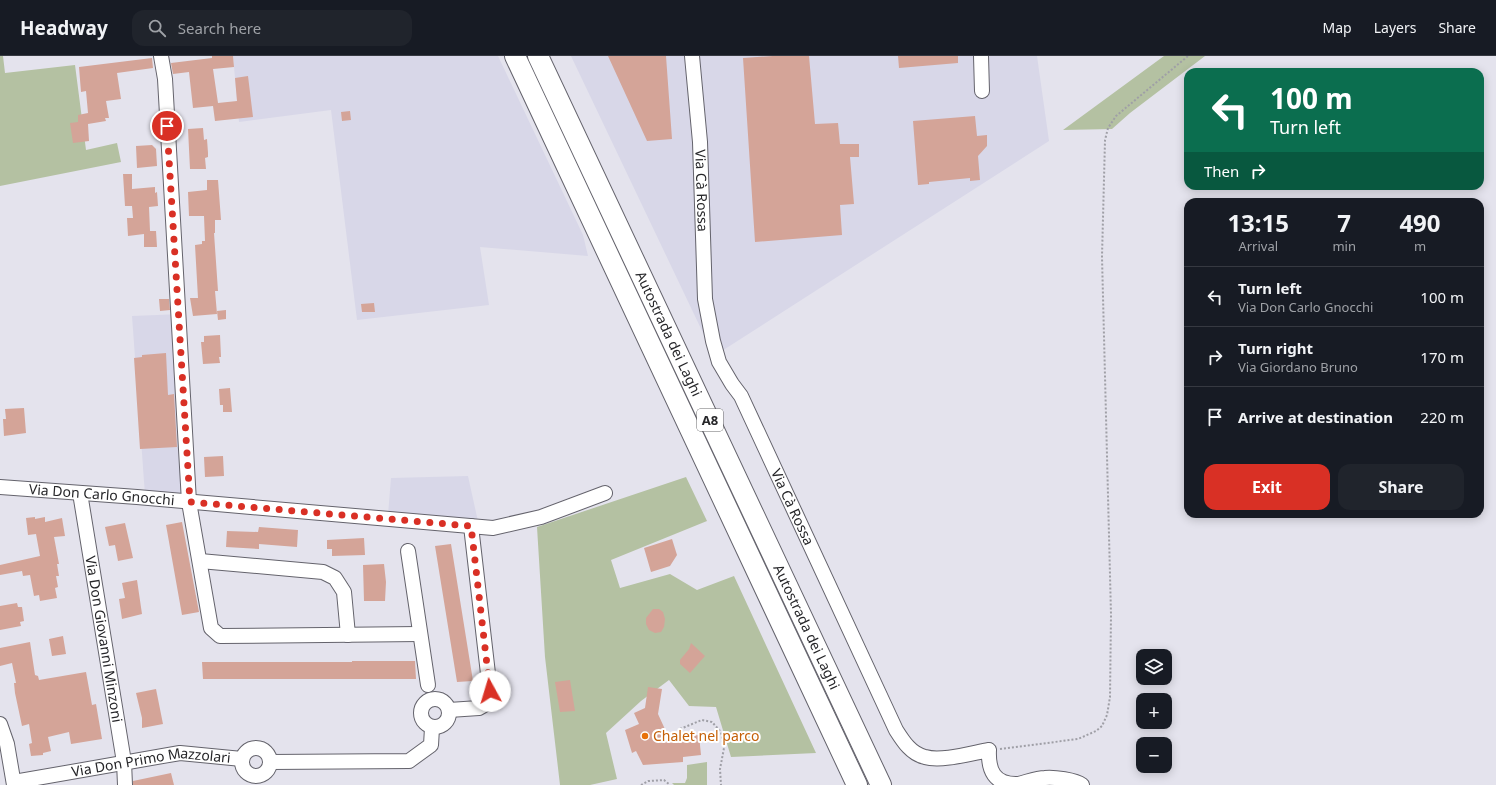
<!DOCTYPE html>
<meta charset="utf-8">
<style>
:root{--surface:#171b24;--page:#20242c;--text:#f1f3f6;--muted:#9ea1a6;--line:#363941;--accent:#d93025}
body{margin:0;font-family:"Noto Sans",sans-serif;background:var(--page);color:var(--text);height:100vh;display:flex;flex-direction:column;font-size:15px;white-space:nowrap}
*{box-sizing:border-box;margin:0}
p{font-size:13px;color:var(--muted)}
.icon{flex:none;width:22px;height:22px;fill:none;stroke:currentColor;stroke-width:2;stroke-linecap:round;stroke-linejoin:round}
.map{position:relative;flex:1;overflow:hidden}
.sheet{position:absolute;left:1184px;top:142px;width:300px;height:320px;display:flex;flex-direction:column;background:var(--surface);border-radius:12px;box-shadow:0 2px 10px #0003}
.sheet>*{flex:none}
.hud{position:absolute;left:1184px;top:12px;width:300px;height:122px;border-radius:12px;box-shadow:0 2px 10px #0003;background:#0b6e4f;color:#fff;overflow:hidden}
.controls{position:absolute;left:1136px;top:593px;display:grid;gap:8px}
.controls a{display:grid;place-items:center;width:36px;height:36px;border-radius:8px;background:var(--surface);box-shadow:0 2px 10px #0003;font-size:20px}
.pin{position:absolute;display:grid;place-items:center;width:34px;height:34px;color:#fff;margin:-17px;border:2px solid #fff;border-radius:50%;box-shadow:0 1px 4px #0007}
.me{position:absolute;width:44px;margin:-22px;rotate:354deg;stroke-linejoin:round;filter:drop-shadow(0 0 3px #0008)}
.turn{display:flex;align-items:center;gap:14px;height:84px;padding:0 20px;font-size:18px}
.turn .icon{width:52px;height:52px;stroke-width:2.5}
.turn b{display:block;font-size:28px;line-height:34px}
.then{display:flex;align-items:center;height:38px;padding:0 20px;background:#0003;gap:8px;font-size:15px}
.eta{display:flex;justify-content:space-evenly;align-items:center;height:68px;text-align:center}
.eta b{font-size:24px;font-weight:700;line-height:28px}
.cta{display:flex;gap:8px;margin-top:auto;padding:8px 20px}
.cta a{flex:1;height:46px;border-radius:12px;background:var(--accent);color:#fff;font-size:16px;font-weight:700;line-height:46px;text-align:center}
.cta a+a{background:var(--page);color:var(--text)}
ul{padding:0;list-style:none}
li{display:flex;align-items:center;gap:12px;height:60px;padding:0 20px;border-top:1px solid var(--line)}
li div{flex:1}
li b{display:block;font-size:15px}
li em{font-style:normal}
header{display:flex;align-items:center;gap:24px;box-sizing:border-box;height:56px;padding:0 20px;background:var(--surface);border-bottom:1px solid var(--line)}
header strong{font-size:19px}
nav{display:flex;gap:22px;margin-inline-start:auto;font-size:14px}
.search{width:280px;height:36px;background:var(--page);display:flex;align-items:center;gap:10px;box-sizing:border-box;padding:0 14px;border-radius:12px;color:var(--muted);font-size:15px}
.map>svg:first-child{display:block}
</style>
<header>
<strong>Headway</strong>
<div class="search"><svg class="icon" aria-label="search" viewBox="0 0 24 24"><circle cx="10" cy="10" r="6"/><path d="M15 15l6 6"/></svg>Search here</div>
<nav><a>Map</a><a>Layers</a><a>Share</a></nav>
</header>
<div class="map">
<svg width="1496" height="729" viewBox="0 0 1496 729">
<rect width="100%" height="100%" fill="#e4e3ed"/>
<path fill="#d8d7e8" d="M233 0H498L583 179 588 200 480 191 489 249 357 264 331 54 239 66Z
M571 0H1037L1049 85 714 300Z
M182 258 192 443 145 439 132 260Z
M468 420 479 470 388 459 391 422Z"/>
<path fill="#b4c1a2" d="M0 0H3L5 17 75 9 86 94 117 87 121 106 0 130Z
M1164 0H1205L1130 57 1112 73 1063 74Z
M686 421 707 465 611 504 620 532 670 518 697 534 734 520 816 697 731 701 716 651 689 650 669 624 641 645 606 677 617 723 590 729H560L545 601 537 471Z
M707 706V729H674L672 727H685L687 722V709Z"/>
<path fill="#d4a498" d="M212 0H233L234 11 213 13 218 47 237 45 235 22 248 20 253 61 215 65 213 50 193 52 189 16 173 18 171 7 212 2Z
M608 0H666L672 83 647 85Z
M773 0H809L815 68 838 67 840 88H859V101H850L854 148 840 149 842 179 755 186 743 2Z
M898 0H958V7L899 12Z
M152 2 153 12 117 17 121 43 106 45 109 62H105L106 65 88 68 89 85 73 87 70 67 78 66V59L88 57 86 35 81 36 79 11Z
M350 55 351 64 342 65 341 56Z
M975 60 977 80 987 79V90L978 100 980 124 970 125V122L929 126V128L918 129 913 65Z
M203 72 204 84 207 83 208 97V101L205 102 206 113H190L188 73Z
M152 89 156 93 157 110 137 112 136 90Z
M123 118H132V133L155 131V137L157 136 158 150 149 151 150 175H156L157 191H144V178L128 180 127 162H133L132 150H125Z
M207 124H218L221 164H215V177H214L218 235H215L217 258 193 260 190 242H198L195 189 202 188V185H205L204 160H189L188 136 207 134Z
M159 243H169L170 254 160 255Z
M374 247 375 256H362L361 248Z
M226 254V263L218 264 217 255Z
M220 279 221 301H219L220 307 203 308 201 286H204V280Z
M166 297 168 339 174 338 177 391 140 393 134 302 142 301V299Z
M230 332 232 356H223V349H220L219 333Z
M24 352 26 377 4 380 3 363H6L5 353Z
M223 400 224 420 205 421 204 401Z
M35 461V463L45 461V466L62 462 65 480 54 481 59 508H57L59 520H56L58 531 55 532 57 542 40 545 39 539 34 540 30 519 23 520 22 515 0 519V509L40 500 36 478 28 479 26 462Z
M182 466 199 556 182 559 166 469Z
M125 467 133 502 118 505 115 489 109 490 105 471Z
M259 471 298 474 297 491 259 488V493L226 491 227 475 258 476Z
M364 482 365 499 332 500V493H327V484Z
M672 483 677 499 670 510 651 516 644 492Z
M451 488 473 625 457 626 435 490Z
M384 508 386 526 385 545H364L363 509Z
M137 524 142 558 122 563 119 543 125 542 122 527Z
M17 547 18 551H22L24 565 20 566 21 570 0 574V550Z
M653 553H659L663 556 665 563 664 571 661 576 655 577 649 574 646 568V562Z
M63 580 66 598 52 600 49 583Z
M30 586 35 619 38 620 39 624 86 616 92 649 96 648 102 683 71 688 69 676 48 681 51 695 43 697V699L31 700 29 688 32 687 29 668 22 670 15 637 14 627H16L12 607 0 610V592Z
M691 587 705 600 690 617 680 608V604L689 593Z
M352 605H415L416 623H203L202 606H352Z
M570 624 575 655 560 656 555 626Z
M648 631 662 633 658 658 669 682 699 679 701 699 683 701V706L643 709 636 695 632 697 625 674 639 668 634 657 645 652Z
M156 633 163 668 142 672V662L136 637Z
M171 717 174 729H133V725Z"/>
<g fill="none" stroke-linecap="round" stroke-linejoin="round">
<g stroke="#64636c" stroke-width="16">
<g id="minor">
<path d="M161 0 165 23 189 446 211 572 220 580 420 578"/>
<path id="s1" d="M692 0 700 86 705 243 713 285 719 306 732 328 741 340 896 674C903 685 911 698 925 701 941 706 972 697 989 694 988 714 994 729 1018 728 1027 726 1036 722 1045 722 1054 721 1075 724 1082 729"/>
<path d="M981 0 982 35"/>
<path id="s2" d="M0 431 137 441 493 472 541 461 605 437"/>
<path id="s3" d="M80 437 124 706 125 729"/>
<path d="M408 495 428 629"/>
<path d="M200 505 323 516 335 522 344 536 348 579"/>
<circle cx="435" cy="657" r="14"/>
<path d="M449 654 479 652 486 648 490 635 471 470"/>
<path d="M0 668 7 688 14 729"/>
<circle cx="256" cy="706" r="14"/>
<path d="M270 706 409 705 431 689 432 672"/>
<path id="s4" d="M14 726 180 697 242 703"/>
</g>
</g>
<g stroke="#64636c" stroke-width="22">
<g id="highway">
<path d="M515 0 857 729"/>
<path id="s5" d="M538 0 881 729"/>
</g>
</g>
<path stroke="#9f9fa6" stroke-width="2" stroke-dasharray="2 2" stroke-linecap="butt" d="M680 673 702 664 712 666 721 676 724 692 720 713 721 729
M1000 693 1078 683 1096 675 1102 670 1107 659 1110 641 1111 559 1102 201 1105 84 1108 72 1116 60 1188 0
M641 729 648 725 664 724 670 729"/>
<use href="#minor" stroke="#fff" stroke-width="14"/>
<use href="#highway" stroke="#fff" stroke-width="20"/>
</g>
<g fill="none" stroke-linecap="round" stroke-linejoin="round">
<path stroke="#d93025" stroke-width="7" stroke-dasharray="0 12.6" d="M167 70 190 446 471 470 490 635"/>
</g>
<circle fill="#e8710a" stroke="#fff" stroke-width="1.5" cx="645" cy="680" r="4"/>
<g text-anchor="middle" stroke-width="4" stroke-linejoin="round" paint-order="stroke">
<rect fill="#fff" stroke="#676769" stroke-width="1" x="697" y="353" width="26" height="22" rx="3"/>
<g font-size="13" font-weight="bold" fill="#262629">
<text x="710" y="369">A8</text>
</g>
<g font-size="14" fill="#262629" stroke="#fff">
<text dy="5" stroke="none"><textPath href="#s1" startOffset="135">Via Cà Rossa</textPath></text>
<text dy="5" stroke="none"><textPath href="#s5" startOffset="307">Autostrada dei Laghi</textPath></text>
<text dy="5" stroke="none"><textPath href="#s2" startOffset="102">Via Don Carlo Gnocchi</textPath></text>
<text dy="5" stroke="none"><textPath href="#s1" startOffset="471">Via Cà Rossa</textPath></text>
<text dy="5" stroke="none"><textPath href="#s5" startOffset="631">Autostrada dei Laghi</textPath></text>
<text dy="5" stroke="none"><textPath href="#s3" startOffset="148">Via Don Giovanni Minzoni</textPath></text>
<text dy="5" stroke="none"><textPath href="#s4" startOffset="139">Via Don Primo Mazzolari</textPath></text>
</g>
<g font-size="14" fill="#c56008" stroke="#fff" text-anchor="start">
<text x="653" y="685">Chalet nel parco</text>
</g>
</g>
</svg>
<div class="controls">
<a><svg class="icon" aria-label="layers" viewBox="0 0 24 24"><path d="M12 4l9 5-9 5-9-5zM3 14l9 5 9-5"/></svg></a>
<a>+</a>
<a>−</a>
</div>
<div class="pin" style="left:167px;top:70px;background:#d93025"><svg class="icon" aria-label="arrive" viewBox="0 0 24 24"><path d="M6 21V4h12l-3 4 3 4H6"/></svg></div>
<svg class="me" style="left:490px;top:635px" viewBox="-20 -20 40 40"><circle r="19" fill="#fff"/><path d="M0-13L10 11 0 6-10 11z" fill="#d93025"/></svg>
<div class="hud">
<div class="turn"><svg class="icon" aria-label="left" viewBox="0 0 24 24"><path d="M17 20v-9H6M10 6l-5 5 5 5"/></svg><div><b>100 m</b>Turn left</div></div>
<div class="then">Then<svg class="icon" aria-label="right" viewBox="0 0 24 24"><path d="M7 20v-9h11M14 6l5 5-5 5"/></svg></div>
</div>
<section class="sheet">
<div class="eta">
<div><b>13:15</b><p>Arrival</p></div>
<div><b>7</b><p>min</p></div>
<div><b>490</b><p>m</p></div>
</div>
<ul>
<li><svg class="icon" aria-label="left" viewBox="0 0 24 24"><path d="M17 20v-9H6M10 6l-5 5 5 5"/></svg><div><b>Turn left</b><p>Via Don Carlo Gnocchi</p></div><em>100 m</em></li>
<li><svg class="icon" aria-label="right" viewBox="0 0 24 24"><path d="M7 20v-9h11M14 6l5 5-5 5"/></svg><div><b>Turn right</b><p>Via Giordano Bruno</p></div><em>170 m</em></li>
<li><svg class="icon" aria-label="arrive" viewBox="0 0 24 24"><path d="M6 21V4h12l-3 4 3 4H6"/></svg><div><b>Arrive at destination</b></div><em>220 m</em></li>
</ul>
<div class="cta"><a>Exit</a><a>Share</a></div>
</section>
</div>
